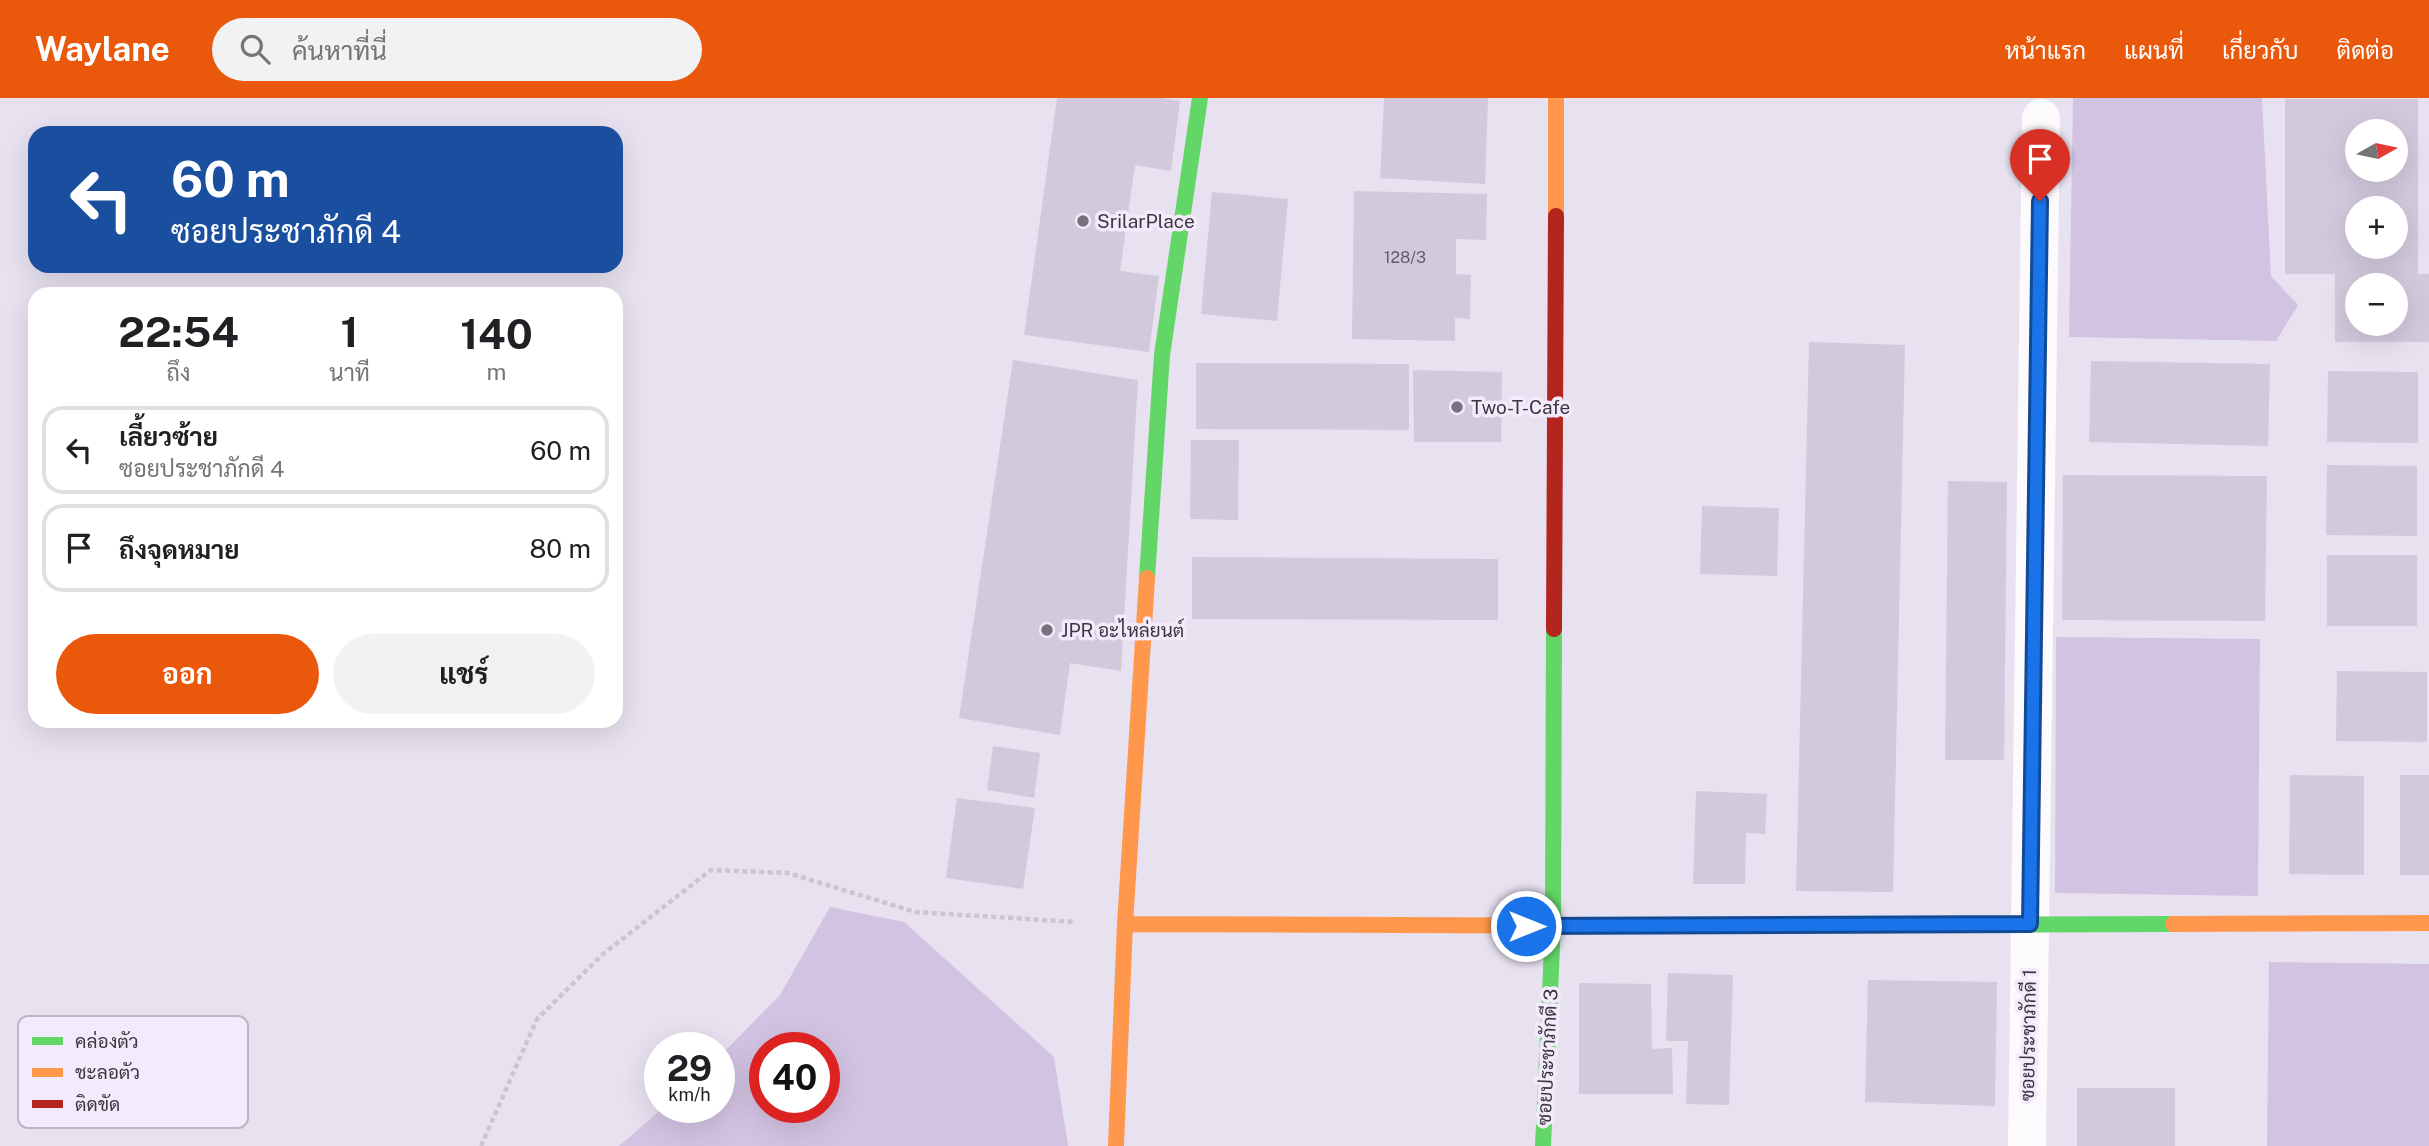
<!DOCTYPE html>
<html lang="th">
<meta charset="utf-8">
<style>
:root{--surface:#fff;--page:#f2f2f2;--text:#202124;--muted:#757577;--line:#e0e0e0;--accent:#ea580c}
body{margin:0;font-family:"Public Sans",Sarabun,sans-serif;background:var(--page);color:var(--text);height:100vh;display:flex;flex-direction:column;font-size:26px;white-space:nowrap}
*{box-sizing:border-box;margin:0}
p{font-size:23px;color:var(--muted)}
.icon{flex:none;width:38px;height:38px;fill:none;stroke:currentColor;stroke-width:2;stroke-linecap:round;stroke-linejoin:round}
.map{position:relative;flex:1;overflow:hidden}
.panel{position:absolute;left:28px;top:189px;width:595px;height:441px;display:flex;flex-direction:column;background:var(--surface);border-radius:21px;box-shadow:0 7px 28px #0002}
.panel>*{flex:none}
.guide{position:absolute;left:28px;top:28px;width:595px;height:147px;border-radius:21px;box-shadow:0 7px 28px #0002;background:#1a4fa0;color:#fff;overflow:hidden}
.needle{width:46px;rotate:81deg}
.controls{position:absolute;left:2345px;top:21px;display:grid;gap:14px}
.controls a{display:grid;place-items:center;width:63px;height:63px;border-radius:50%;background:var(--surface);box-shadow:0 7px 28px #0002;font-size:35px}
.speed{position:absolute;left:644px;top:934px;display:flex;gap:14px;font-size:35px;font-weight:700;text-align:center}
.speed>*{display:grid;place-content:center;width:91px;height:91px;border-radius:50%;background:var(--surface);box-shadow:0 7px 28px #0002;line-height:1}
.speed small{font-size:18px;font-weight:400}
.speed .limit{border:10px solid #d22;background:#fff;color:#111}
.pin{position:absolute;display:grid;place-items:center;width:60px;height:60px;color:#fff;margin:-72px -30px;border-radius:50% 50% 50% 0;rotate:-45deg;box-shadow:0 0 7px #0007}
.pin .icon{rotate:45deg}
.me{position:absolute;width:77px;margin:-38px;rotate:90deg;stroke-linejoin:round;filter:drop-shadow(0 0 5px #0008)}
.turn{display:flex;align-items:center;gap:24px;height:147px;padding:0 28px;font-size:32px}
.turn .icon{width:91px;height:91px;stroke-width:2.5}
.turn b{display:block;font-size:49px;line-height:60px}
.eta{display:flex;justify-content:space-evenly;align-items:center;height:119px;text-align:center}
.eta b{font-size:42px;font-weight:700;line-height:49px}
.cta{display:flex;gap:14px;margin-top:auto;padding:14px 28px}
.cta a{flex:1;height:80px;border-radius:42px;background:var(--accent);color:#fff;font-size:28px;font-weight:700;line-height:80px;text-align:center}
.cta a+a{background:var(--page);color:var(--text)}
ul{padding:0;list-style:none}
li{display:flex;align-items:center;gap:21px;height:88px;margin:0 14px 10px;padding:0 14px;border:4px solid var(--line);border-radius:21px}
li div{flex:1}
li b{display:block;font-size:26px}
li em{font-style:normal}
header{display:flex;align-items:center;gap:42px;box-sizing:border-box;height:98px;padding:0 35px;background:var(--accent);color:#fff}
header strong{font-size:33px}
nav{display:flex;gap:38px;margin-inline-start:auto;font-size:24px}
.search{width:490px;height:63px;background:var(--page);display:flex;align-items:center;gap:18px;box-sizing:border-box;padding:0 24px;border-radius:38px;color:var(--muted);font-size:26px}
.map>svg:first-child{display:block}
</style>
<header>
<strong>Waylane</strong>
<div class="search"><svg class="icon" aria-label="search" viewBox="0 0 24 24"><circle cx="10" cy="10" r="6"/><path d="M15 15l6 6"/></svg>ค้นหาที่นี่</div>
<nav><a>หน้าแรก</a><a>แผนที่</a><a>เกี่ยวกับ</a><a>ติดต่อ</a></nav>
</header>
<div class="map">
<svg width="2429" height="1048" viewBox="0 0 2429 1048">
<rect width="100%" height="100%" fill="#e8e1f0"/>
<path fill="#d3c3e3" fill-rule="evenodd" d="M2073 0H2262L2271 178 2298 207 2276 243 2069 239Z
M2056 539 2260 541 2258 798 2055 795Z
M830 809 904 824 1054 959 1068 1048H619L663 1010H719V959L780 897ZM765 950H824V1010H765Z
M2269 864 2429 866V1048H2267Z"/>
<path fill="#d2c9dd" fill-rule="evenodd" d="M1057 0H1162L1180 3 1171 73 1135 67 1120 173 1159 178 1149 254 1024 237Z
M1384 0H1488L1485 86 1380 80Z
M2285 1H2418V176H2429V244H2335V176H2285ZM2357 33H2396V72H2357ZM2357 110H2396V149H2357ZM2357 187H2396V226H2357Z
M1354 93 1487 96 1486 142 1456 141V176L1471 177 1470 221 1455 220V243L1352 241Z
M1212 94 1288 101 1277 223 1201 216Z
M1809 244 1905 247 1893 794 1796 793Z
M1013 262 1138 282 1121 573 1070 565 1060 637 959 620Z
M2091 263 2270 266 2268 348 2089 344Z
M1196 265 1409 266V332L1196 331Z
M1413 272 1502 274 1501 344H1414Z
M2328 273 2418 274V345L2327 344Z
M1191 342H1239L1238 422 1190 421Z
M2327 367 2417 368V438L2326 437Z
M2063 377 2267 378 2265 523 2062 522Z
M1948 383 2007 384 2004 662H1945Z
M1702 408 1779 410 1777 478 1700 476Z
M2327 457H2417V528H2327Z
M1192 459 1498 461V522L1192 521Z
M2337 573 2427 574V644L2336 643Z
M993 648 1040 655 1034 700 987 692Z
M2290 677 2364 678V777L2289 776Z
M2400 677H2429V777H2400Z
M1696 693 1767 696 1765 736 1746 735 1745 786H1693Z
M957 700 1035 710 1023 791 946 780Z
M1668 875 1733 877 1729 1007 1686 1006 1688 943H1666Z
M1868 882 1997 884 1995 1008 1865 1004Z
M1579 885 1651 886 1652 951 1672 950 1673 996H1579Z
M2077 990H2175V1048H2077Z"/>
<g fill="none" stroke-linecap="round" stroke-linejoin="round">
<path stroke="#c9c6cc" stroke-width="4.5" stroke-dasharray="5 3.5" stroke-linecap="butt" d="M481 1048 537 921 603 856 711 772 788 775 915 814 1076 824"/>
<path stroke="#fcfafd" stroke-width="38" d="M2027 1048 2041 20"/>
<path stroke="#63d668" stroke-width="16" d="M1147 480 1162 257 1200 0
M1674 828 2173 826
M1543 1048 1553 828 1554 531"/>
<path stroke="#ff974d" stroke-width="16" d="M1556 118V0
M1125 826 1674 828
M2173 826 2429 825
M1116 1048 1125 826 1147 480"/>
<path stroke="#b3261e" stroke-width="16" d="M1554 531 1556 118"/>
</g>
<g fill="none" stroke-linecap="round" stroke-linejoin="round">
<g stroke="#114b97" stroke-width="18">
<path id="route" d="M1526 828 2030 826 2040 103"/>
</g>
<use href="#route" stroke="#1a73e8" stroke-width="12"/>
</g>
<g fill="#78727e" stroke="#f3ebfb" stroke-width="2.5">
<circle cx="1083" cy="123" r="7"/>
<circle cx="1457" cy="309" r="7"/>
<circle cx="1047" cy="532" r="7"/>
</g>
<g text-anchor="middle" stroke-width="7" stroke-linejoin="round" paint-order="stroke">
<g font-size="16" fill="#625c68">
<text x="1405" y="165">128/3</text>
</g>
<g font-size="19" fill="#3b3640" stroke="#f3ebfb" text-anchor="start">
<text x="1097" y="130">SrilarPlace</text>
<text x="1471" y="316">Two-T-Cafe</text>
<text x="1061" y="539">JPR อะไหล่ยนต์</text>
</g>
<g font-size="19" fill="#3b3640" stroke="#f3ebfb">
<text transform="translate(2028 937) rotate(-89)" y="7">ซอยประชาภักดี 1</text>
<text transform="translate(1547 959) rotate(-87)" y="7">ซอยประชาภักดี 3</text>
</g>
</g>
<rect x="18" y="918" width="230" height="112" rx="10" fill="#f3ebfb" stroke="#bcb5c3" stroke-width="2"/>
<rect x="32" y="939" width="31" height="8" fill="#63d668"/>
<rect x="32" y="970" width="31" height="9" fill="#ff974d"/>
<rect x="32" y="1002" width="31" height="8" fill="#b3261e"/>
<g font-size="19" fill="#3b3640">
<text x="75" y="950">คล่องตัว</text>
<text x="75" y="981">ชะลอตัว</text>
<text x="75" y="1013">ติดขัด</text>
</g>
</svg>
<div class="controls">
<a><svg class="needle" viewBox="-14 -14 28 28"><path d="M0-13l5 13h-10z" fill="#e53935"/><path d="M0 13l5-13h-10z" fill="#757577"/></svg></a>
<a>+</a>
<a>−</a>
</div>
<div class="speed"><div>29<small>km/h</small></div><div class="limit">40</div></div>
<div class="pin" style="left:2040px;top:103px;background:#d93025"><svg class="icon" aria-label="arrive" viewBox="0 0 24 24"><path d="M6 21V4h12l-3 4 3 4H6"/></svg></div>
<svg class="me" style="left:1526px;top:828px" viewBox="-20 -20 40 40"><circle r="17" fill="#1a73e8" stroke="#fff" stroke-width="3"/><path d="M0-11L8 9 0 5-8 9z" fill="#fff"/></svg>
<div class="guide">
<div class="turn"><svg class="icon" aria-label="left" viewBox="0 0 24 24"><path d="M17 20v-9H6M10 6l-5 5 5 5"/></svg><div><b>60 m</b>ซอยประชาภักดี 4</div></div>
</div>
<section class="panel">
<div class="eta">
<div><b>22:54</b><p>ถึง</p></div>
<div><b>1</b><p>นาที</p></div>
<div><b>140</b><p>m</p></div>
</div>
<ul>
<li><svg class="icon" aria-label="left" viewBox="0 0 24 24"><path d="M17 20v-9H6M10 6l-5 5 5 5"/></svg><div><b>เลี้ยวซ้าย</b><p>ซอยประชาภักดี 4</p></div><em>60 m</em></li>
<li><svg class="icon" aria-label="arrive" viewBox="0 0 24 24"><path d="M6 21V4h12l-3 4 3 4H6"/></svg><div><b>ถึงจุดหมาย</b></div><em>80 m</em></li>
</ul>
<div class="cta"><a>ออก</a><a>แชร์</a></div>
</section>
</div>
